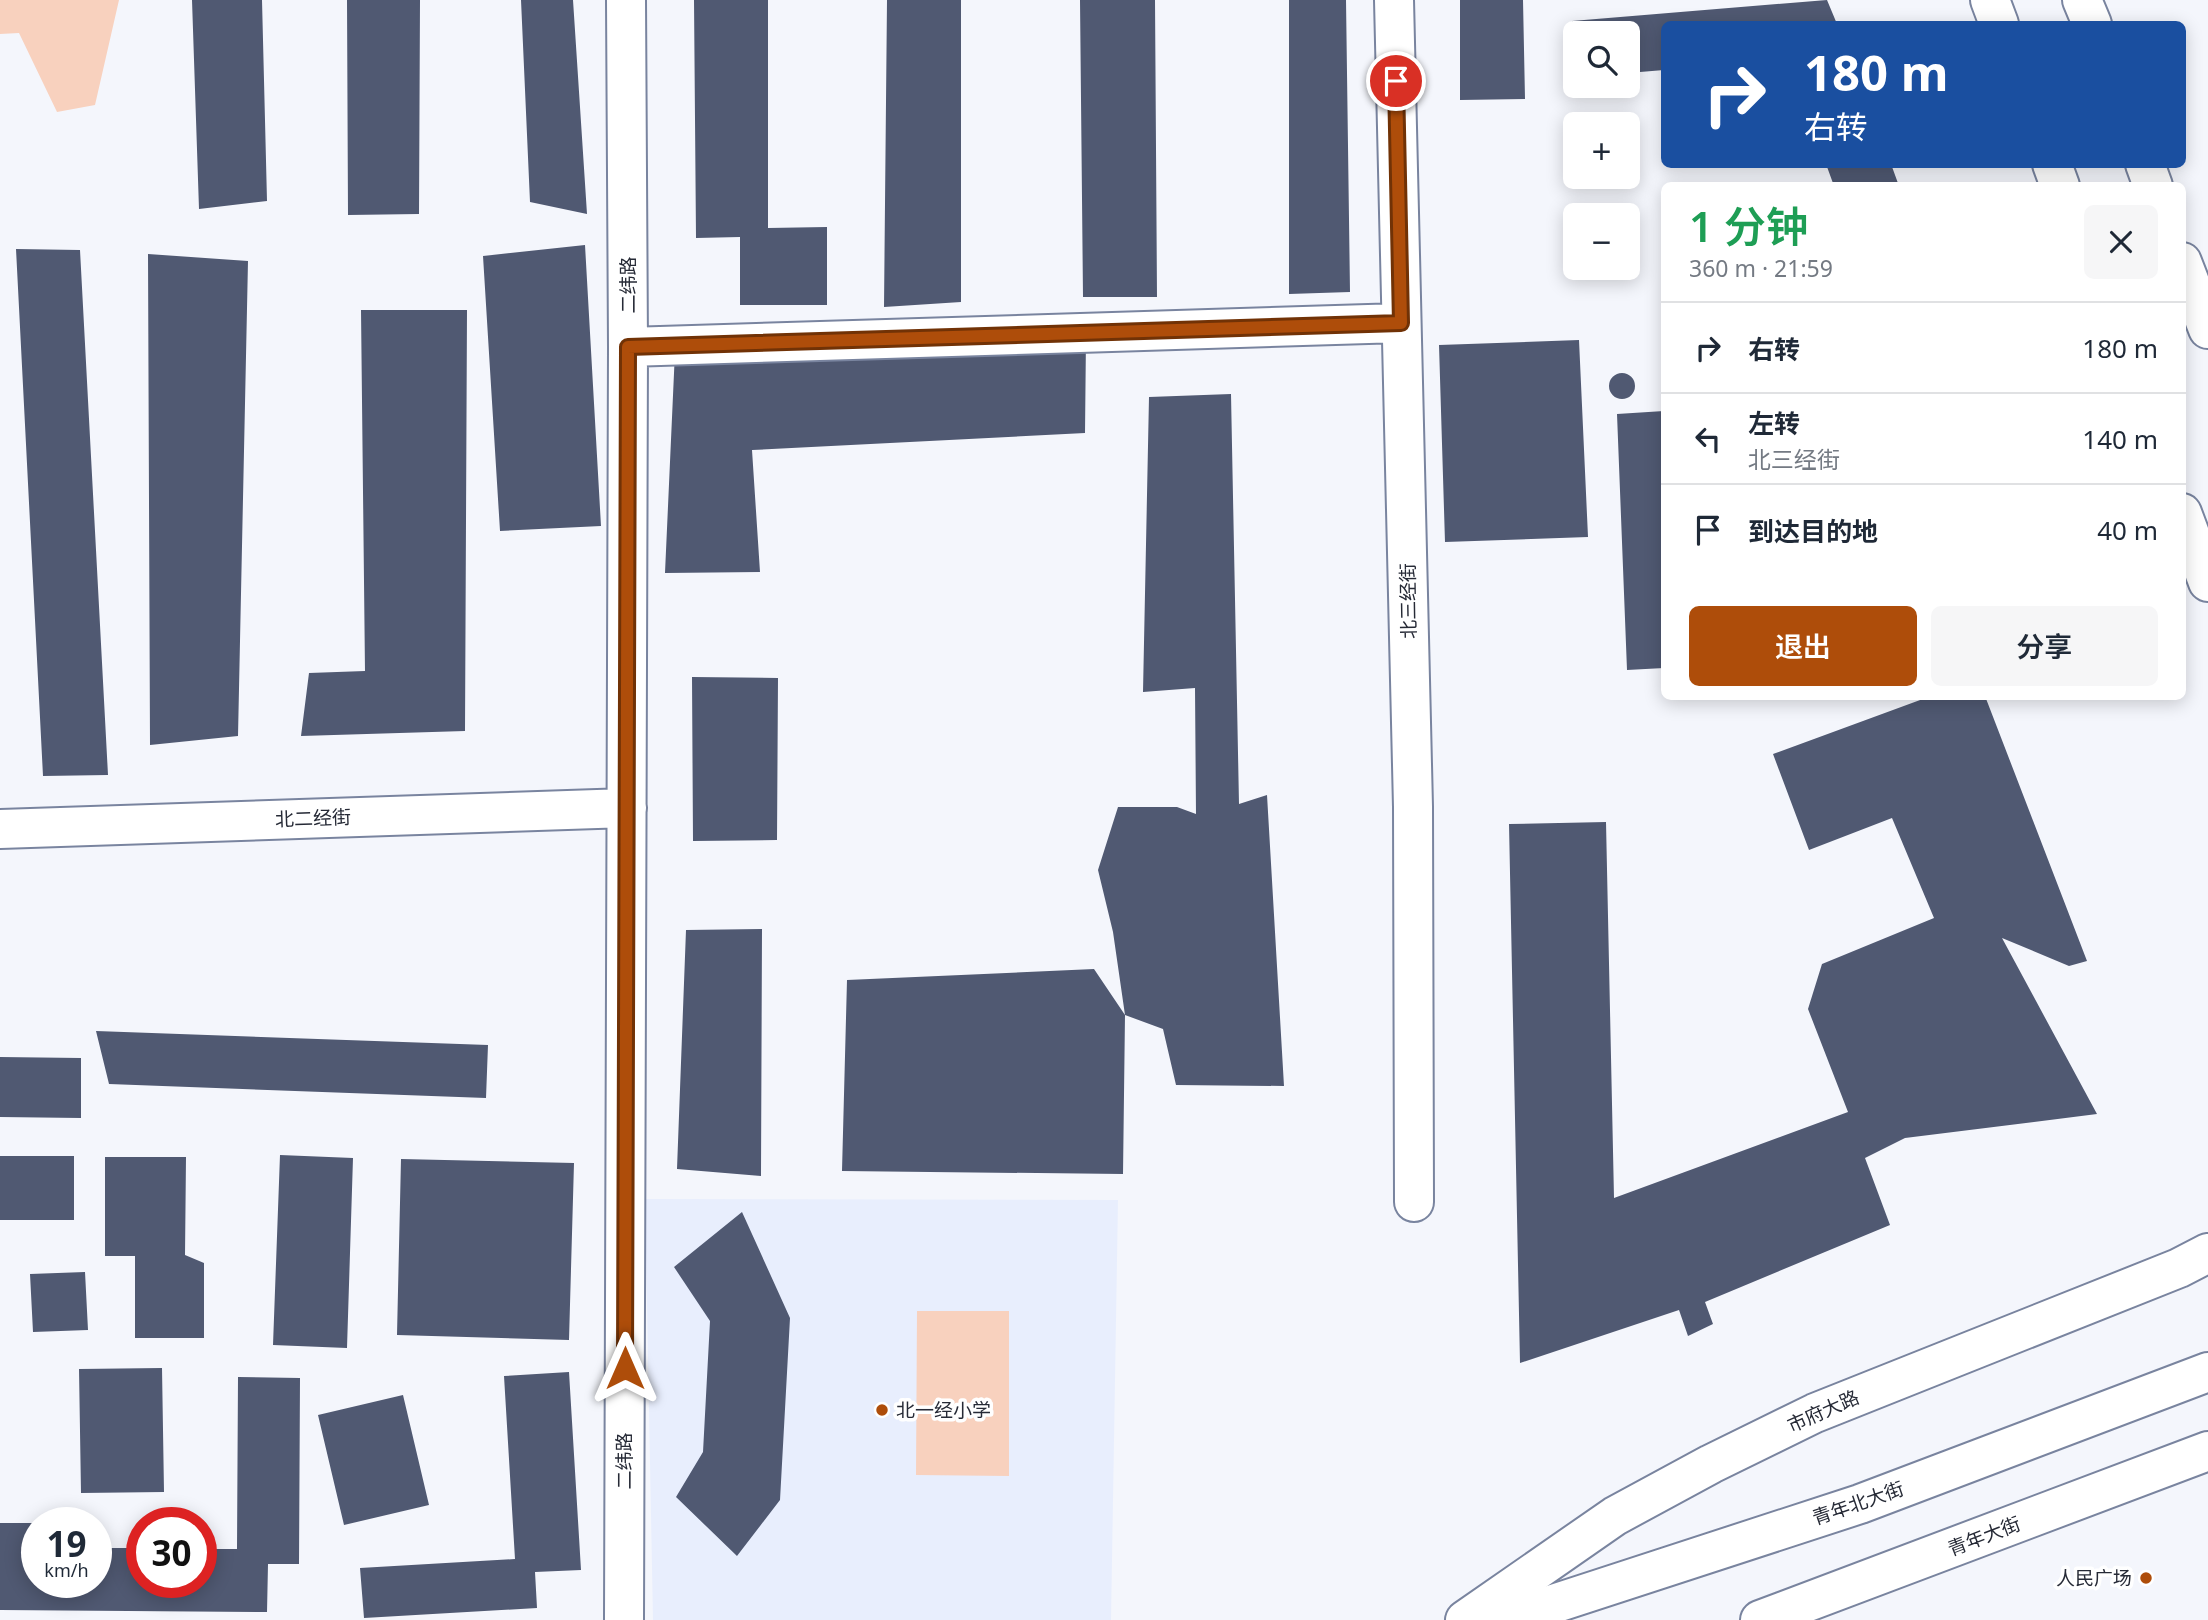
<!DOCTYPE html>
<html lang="zh">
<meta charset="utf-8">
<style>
:root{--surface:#fff;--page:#f6f6f7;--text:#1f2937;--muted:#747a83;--line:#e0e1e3;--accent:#ae4d0a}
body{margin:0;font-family:"Noto Sans","Noto Sans SC",sans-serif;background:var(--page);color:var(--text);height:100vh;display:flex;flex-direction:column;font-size:26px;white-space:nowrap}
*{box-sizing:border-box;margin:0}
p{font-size:23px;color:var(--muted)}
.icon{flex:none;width:38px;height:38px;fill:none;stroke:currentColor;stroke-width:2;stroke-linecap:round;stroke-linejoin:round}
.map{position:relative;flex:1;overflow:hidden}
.drawer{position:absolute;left:1661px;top:182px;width:525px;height:518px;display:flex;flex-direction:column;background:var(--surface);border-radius:10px;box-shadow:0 4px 18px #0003}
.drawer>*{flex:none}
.guide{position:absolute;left:1661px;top:21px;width:525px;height:147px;border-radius:10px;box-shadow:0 4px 18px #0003;background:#1a4fa0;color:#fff;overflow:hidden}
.fabs{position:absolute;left:1563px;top:21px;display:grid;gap:14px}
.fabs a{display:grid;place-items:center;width:77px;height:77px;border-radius:10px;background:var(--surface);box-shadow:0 4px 18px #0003;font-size:35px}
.speed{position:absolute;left:21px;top:1507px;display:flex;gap:14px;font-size:35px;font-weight:700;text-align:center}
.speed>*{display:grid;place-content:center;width:91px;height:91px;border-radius:50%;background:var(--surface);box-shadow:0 4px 18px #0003;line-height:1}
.speed small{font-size:18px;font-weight:400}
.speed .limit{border:10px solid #d22;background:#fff;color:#111}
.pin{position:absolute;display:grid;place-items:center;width:60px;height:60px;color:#fff;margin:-30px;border:4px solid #fff;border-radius:50%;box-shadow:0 2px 7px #0007}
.me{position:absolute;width:77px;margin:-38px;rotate:0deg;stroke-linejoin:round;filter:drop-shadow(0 0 5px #0008)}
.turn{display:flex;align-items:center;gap:24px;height:147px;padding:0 28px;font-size:32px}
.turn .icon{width:91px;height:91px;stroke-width:2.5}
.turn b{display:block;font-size:49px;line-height:60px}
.round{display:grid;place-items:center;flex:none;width:74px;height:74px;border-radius:10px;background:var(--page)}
.overview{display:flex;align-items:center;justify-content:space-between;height:119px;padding:0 28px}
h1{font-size:42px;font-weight:600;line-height:52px;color:#1e9e55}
.action{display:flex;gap:14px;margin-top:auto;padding:14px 28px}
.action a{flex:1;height:80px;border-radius:10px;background:var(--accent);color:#fff;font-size:28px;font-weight:600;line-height:80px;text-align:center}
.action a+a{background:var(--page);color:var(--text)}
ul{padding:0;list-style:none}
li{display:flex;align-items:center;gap:21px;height:91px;padding:0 28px;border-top:2px solid var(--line)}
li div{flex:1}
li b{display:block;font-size:26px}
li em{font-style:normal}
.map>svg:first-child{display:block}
</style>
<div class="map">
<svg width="2208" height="1620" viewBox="0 0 2208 1620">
<rect width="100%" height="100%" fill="#f4f6fc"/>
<path fill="#e8eefd" d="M645 1199 1118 1200 1111 1620H653Z"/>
<path fill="#f8d1be" d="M0 0H119L95 105 57 112 19 33 0 34Z
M917 1311H1009V1476L916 1475Z"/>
<path fill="#505972" d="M192 0H262L267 201 199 209Z
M347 0H420L419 214 348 215Z
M521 0H573L587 214 530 202Z
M694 0H768V228L827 227V305H740V237L696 238Z
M887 0H961V302L884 307Z
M1080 0H1155L1157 297H1083Z
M1289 0H1346L1350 292 1289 294Z
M1460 0H1523L1525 99 1460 100Z
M1827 0 1837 24H1664V70L1628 73V33H1573L1572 21Z
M1826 164H1891L1899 186H1834Z
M585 245 601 526 500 531 483 256Z
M16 249 80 250 108 775 43 776Z
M148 254 248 261 238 736 150 745Z
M361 310H467L465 731 301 736 309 673 365 671Z
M1086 336 1085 433 752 450 760 572 665 573 675 351Z
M1579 340 1588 537 1445 542 1439 345Z
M1609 386a13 13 0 1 1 26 0a13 13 0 1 1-26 0Z
M1231 394 1239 804 1267 795 1284 1086 1176 1085 1163 1029 1125 1015 1113 932 1098 870 1118 807H1177L1196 814 1195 688 1143 692 1149 397Z
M1664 411V668L1627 670 1617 414Z
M692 677 778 678 777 840 693 841Z
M1931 696H1985L2087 961 2069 966 2002 938 2097 1114 1905 1138 1865 1158 1890 1225 1705 1302 1713 1324 1688 1336 1679 1310 1520 1363 1509 824 1606 822 1614 1198 1848 1112 1808 1009 1822 964 1934 918 1892 818 1809 850 1773 754Z
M762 929 761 1176 677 1169 686 930Z
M1094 969 1125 1015 1123 1174 842 1171 847 980Z
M96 1031 488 1045 486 1098 109 1084Z
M0 1057 81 1058V1118L0 1117Z
M280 1155 353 1158 347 1348 273 1345Z
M0 1156H74V1220H0Z
M105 1157H186L185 1255 204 1263V1338H135V1256H105Z
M401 1159 574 1163 569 1340 397 1335Z
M742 1212 790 1318 780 1500 737 1556 676 1497 703 1452 710 1321 674 1267Z
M85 1272 88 1330 33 1332 30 1274Z
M162 1368 164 1492 81 1493 79 1369Z
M569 1372 581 1570 535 1572 537 1608 364 1618 360 1568 515 1559 504 1376Z
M238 1377 300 1378 299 1564H268L267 1612 0 1610V1523H37V1582H96V1524H101V1548H142V1582H201V1549H237Z
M403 1395 429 1505 344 1525 318 1415Z"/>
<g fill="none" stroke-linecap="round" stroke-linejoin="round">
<g stroke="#79849f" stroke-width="42">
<path id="minor" d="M1394 0 1413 807 1414 1202
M628 347 1401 323
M0 829 627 808
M624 1620 628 347 626 0"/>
</g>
<g stroke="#79849f" stroke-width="42">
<path id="secondary" d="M1990 0 1999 24
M2082 0 2092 24
M2052 164 2060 186
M2145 164 2153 186
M2182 262 2208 329
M2182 513 2208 582
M1465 1620 1615 1516 1711 1464 1815 1413 2179 1268 2208 1253"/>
</g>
<g stroke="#79849f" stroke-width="42">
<path id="primary" d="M1504 1620 1860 1504 2208 1372
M1760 1620 2208 1451"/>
</g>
<use href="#minor" stroke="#fff" stroke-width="38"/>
<use href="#secondary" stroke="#fff" stroke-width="38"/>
<use href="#primary" stroke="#fff" stroke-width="38"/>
</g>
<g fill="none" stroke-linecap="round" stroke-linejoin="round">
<g stroke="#713206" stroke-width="18">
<path id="route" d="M625 1368 628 347 1401 323 1396 81"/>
</g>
<use href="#route" stroke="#ae4d0a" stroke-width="12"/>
</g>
<g fill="#ae4d0a" stroke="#fff" stroke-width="2.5">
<circle cx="882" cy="1410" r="7"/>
<circle cx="2146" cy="1578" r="7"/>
</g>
<g text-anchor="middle" stroke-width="7" stroke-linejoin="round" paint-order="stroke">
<g font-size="19" fill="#262a36" stroke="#fff">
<text transform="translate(628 285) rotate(-90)" y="7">二纬路</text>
<text transform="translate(1408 601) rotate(-91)" y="7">北三经街</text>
<text transform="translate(313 818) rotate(-2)" y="7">北二经街</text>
<text transform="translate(1823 1411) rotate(-24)" y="7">市府大路</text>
<text transform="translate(624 1461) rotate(-90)" y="7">二纬路</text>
<text transform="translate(1858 1503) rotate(-19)" y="7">青年北大街</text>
<text transform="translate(1984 1536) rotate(-21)" y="7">青年大街</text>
</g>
<g font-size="19" fill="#262a36" stroke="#fff" text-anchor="start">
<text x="896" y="1417">北一经小学</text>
<text x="2132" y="1585" text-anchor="end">人民广场</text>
</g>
</g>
</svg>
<div class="fabs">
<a><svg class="icon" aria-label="search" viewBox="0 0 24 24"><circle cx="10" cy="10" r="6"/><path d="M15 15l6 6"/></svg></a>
<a>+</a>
<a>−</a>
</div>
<div class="speed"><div>19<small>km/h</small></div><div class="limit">30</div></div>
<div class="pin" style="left:1396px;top:81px;background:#d93025"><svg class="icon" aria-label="arrive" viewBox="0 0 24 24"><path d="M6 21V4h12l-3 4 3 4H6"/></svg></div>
<svg class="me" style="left:625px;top:1368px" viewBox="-20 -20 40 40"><path d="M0-17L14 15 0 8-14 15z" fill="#ae4d0a" stroke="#fff" stroke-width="4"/></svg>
<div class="guide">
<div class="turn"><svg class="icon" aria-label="right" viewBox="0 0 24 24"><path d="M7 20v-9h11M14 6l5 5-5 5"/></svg><div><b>180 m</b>右转</div></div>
</div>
<section class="drawer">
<div class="overview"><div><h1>1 分钟</h1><p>360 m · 21:59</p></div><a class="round"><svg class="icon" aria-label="close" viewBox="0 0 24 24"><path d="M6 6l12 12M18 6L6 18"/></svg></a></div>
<ul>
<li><svg class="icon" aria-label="right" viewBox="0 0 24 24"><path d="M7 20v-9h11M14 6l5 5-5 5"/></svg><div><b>右转</b></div><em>180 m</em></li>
<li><svg class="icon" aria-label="left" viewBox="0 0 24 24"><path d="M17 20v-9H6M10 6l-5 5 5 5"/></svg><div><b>左转</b><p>北三经街</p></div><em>140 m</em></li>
<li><svg class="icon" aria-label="arrive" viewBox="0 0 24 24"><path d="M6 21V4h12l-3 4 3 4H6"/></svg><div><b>到达目的地</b></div><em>40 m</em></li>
</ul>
<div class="action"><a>退出</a><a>分享</a></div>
</section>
</div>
